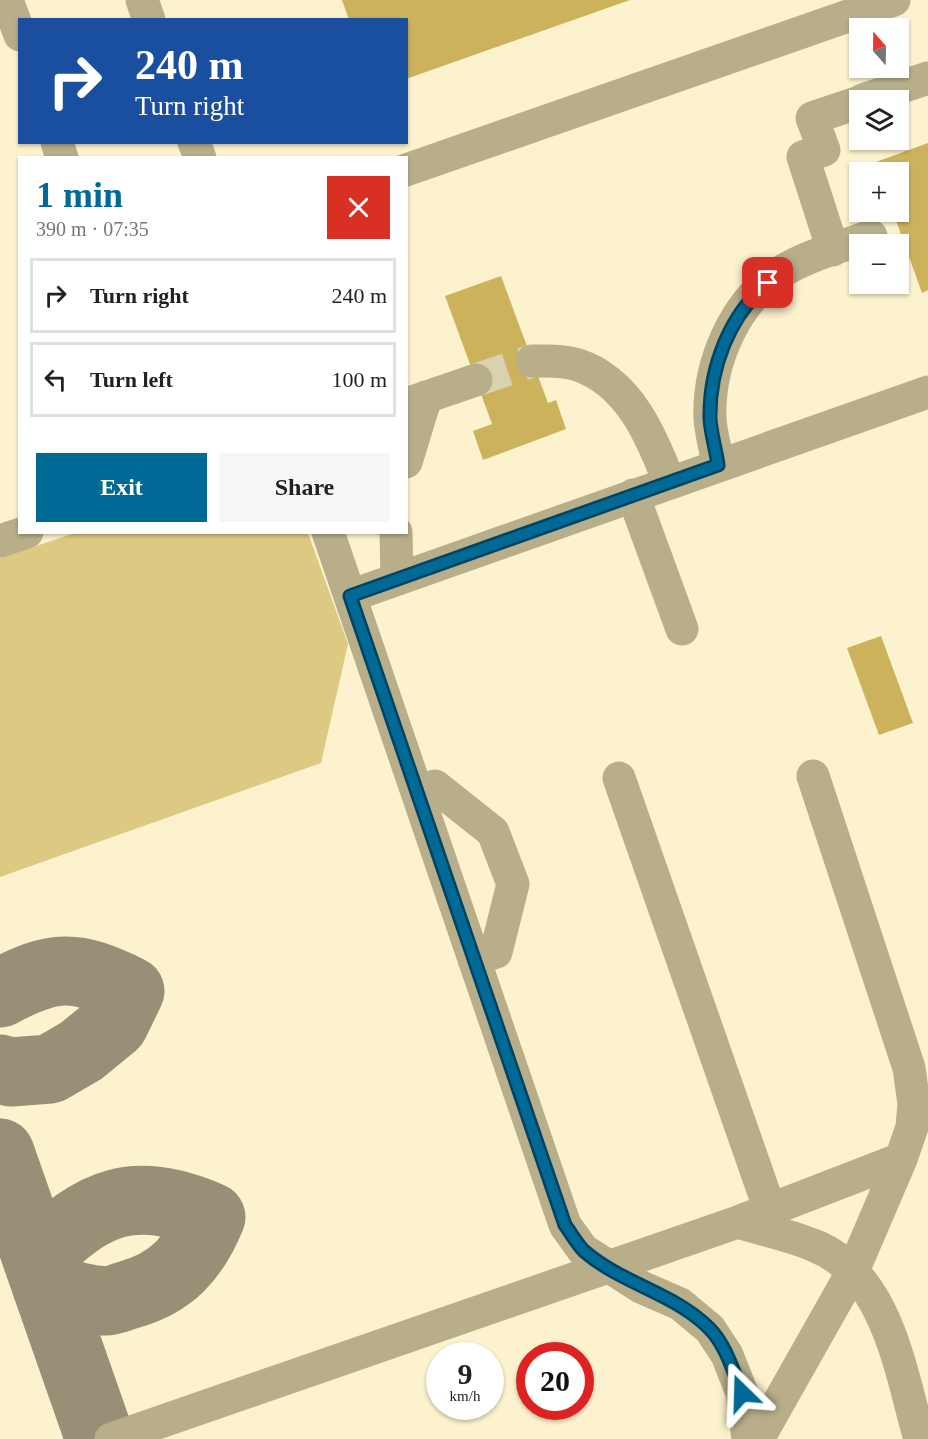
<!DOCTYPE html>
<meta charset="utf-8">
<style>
:root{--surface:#fff;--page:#f6f6f6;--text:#202124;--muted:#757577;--line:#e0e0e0;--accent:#006996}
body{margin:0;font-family:Georgia,serif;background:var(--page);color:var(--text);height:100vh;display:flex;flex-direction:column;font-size:22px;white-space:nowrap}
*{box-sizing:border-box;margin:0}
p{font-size:20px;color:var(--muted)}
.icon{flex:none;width:33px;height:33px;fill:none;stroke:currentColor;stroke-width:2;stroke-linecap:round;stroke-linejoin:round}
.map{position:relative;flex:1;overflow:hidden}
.side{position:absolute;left:18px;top:156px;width:390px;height:378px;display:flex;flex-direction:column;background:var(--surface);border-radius:0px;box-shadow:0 2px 4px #0004}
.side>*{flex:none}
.banner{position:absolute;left:18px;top:18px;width:390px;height:126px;border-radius:0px;box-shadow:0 2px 4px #0004;background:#1a4fa0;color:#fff;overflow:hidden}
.needle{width:39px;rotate:340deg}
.tools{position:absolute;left:849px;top:18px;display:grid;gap:12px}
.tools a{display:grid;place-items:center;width:60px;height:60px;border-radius:0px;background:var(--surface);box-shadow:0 2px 4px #0004;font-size:30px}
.speed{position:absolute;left:426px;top:1342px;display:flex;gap:12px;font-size:30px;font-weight:700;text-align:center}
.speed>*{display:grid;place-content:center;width:78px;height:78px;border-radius:50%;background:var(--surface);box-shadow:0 2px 4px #0004;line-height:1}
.speed small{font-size:15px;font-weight:400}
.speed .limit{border:9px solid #d22;background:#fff;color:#111}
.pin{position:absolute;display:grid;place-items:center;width:51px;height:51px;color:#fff;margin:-26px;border-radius:12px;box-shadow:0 3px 9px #0006}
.me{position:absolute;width:66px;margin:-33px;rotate:338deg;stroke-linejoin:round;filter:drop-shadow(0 0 4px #0008)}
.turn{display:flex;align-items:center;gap:21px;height:126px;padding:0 18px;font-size:27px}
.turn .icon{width:78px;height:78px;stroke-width:2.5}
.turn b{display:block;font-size:42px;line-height:51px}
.round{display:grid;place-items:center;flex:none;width:63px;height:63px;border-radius:0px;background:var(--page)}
.overview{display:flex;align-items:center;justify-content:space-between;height:102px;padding:0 18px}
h1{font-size:36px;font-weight:800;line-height:45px;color:var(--accent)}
.primary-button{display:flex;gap:12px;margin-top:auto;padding:12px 18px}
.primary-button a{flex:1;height:69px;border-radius:0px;background:var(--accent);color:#fff;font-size:24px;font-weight:800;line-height:69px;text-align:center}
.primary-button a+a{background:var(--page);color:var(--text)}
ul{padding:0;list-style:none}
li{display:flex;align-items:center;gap:18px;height:75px;margin:0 12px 9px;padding:0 6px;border:3px solid var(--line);border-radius:0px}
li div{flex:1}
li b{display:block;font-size:22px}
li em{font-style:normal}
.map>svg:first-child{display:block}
</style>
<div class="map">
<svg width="928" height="1439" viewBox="0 0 928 1439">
<rect width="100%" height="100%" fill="#fcf2ce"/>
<path fill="#ddc981" d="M75 533H308L348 644 321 763 0 877V558Z"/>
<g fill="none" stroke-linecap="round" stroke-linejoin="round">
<path stroke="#989076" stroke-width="69" d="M0 993C54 964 76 964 130 991L114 1024 81 1051 50 1069 11 1072 0 1069
M0 1153 100 1439
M37 1259C92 1200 136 1184 211 1217 194 1258 172 1283 128 1295 121 1297 113 1301 106 1301 86 1300 66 1294 47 1288"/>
</g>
<path fill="#ccb35b" d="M342 0H630L406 79V20H349Z
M928 143V290L922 293 893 212H898V172H880L876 162Z
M501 276 548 403 556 400 566 429 483 460 473 431 492 424 445 296Z
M881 636 913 723 879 735 847 648Z"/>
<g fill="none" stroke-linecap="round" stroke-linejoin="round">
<path stroke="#dad1b0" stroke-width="33" stroke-dasharray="33 16" stroke-linecap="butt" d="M476 380 532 361"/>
<path stroke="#b8ae8a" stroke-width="33" d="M7 0 20 35
M142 0 149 20
M863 100 928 78
M57 142 62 158
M194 142 200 158
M406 170 894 0
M833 250 803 157 824 150 812 118 860 102
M532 361C548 361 563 360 578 365 629 382 652 437 669 482
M406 404 476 380
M406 462 426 397
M718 465C716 450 711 434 710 419 708 364 734 302 781 272 808 255 841 247 871 236
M633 495 682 629
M328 532 565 1225 583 1250 641 1287 680 1304 710 1329 727 1355 742 1393 748 1439
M396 532 397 579
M0 541 27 532
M350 596 928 392
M619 778 770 1210
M417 792 435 786 493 832 513 884 496 952 474 960
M738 1222C763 1230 789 1235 813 1245 888 1274 900 1371 920 1439
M111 1439 738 1222 901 1159
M758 1439 853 1271 901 1159 912 1127 914 1104 909 1068 813 776"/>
</g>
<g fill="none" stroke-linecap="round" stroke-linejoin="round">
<g stroke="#004462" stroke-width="15">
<path id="route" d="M742 1393C733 1371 726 1345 709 1328 674 1293 622 1284 584 1251 577 1244 571 1233 565 1225L350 596 718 465C716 450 711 434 710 419 709 369 729 315 768 283"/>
</g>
<use href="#route" stroke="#006996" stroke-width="10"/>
</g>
</svg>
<div class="tools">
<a><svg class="needle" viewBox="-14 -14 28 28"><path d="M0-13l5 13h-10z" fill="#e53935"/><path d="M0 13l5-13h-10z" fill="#757577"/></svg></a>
<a><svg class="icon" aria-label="layers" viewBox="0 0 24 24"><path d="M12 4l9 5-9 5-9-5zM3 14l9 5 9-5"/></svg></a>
<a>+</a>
<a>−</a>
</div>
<div class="speed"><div>9<small>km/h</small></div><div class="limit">20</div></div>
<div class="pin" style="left:768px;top:283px;background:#d93025"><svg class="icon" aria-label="arrive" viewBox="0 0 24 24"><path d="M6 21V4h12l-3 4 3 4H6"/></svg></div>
<svg class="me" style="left:742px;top:1393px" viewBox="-20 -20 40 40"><path d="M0-17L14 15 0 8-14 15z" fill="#006996" stroke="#fff" stroke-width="4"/></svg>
<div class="banner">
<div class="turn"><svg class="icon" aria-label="right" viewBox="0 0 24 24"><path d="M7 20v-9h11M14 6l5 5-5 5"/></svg><div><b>240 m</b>Turn right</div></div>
</div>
<section class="side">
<div class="overview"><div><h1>1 min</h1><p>390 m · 07:35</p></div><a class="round" style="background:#d93025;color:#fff"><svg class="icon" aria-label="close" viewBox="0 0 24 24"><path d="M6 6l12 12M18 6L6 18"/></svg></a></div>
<ul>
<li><svg class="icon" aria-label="right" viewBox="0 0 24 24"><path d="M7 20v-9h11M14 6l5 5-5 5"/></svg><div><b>Turn right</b></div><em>240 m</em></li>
<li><svg class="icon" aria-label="left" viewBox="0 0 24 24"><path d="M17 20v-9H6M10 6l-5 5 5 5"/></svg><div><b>Turn left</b></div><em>100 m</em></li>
</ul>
<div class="primary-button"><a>Exit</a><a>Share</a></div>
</section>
</div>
